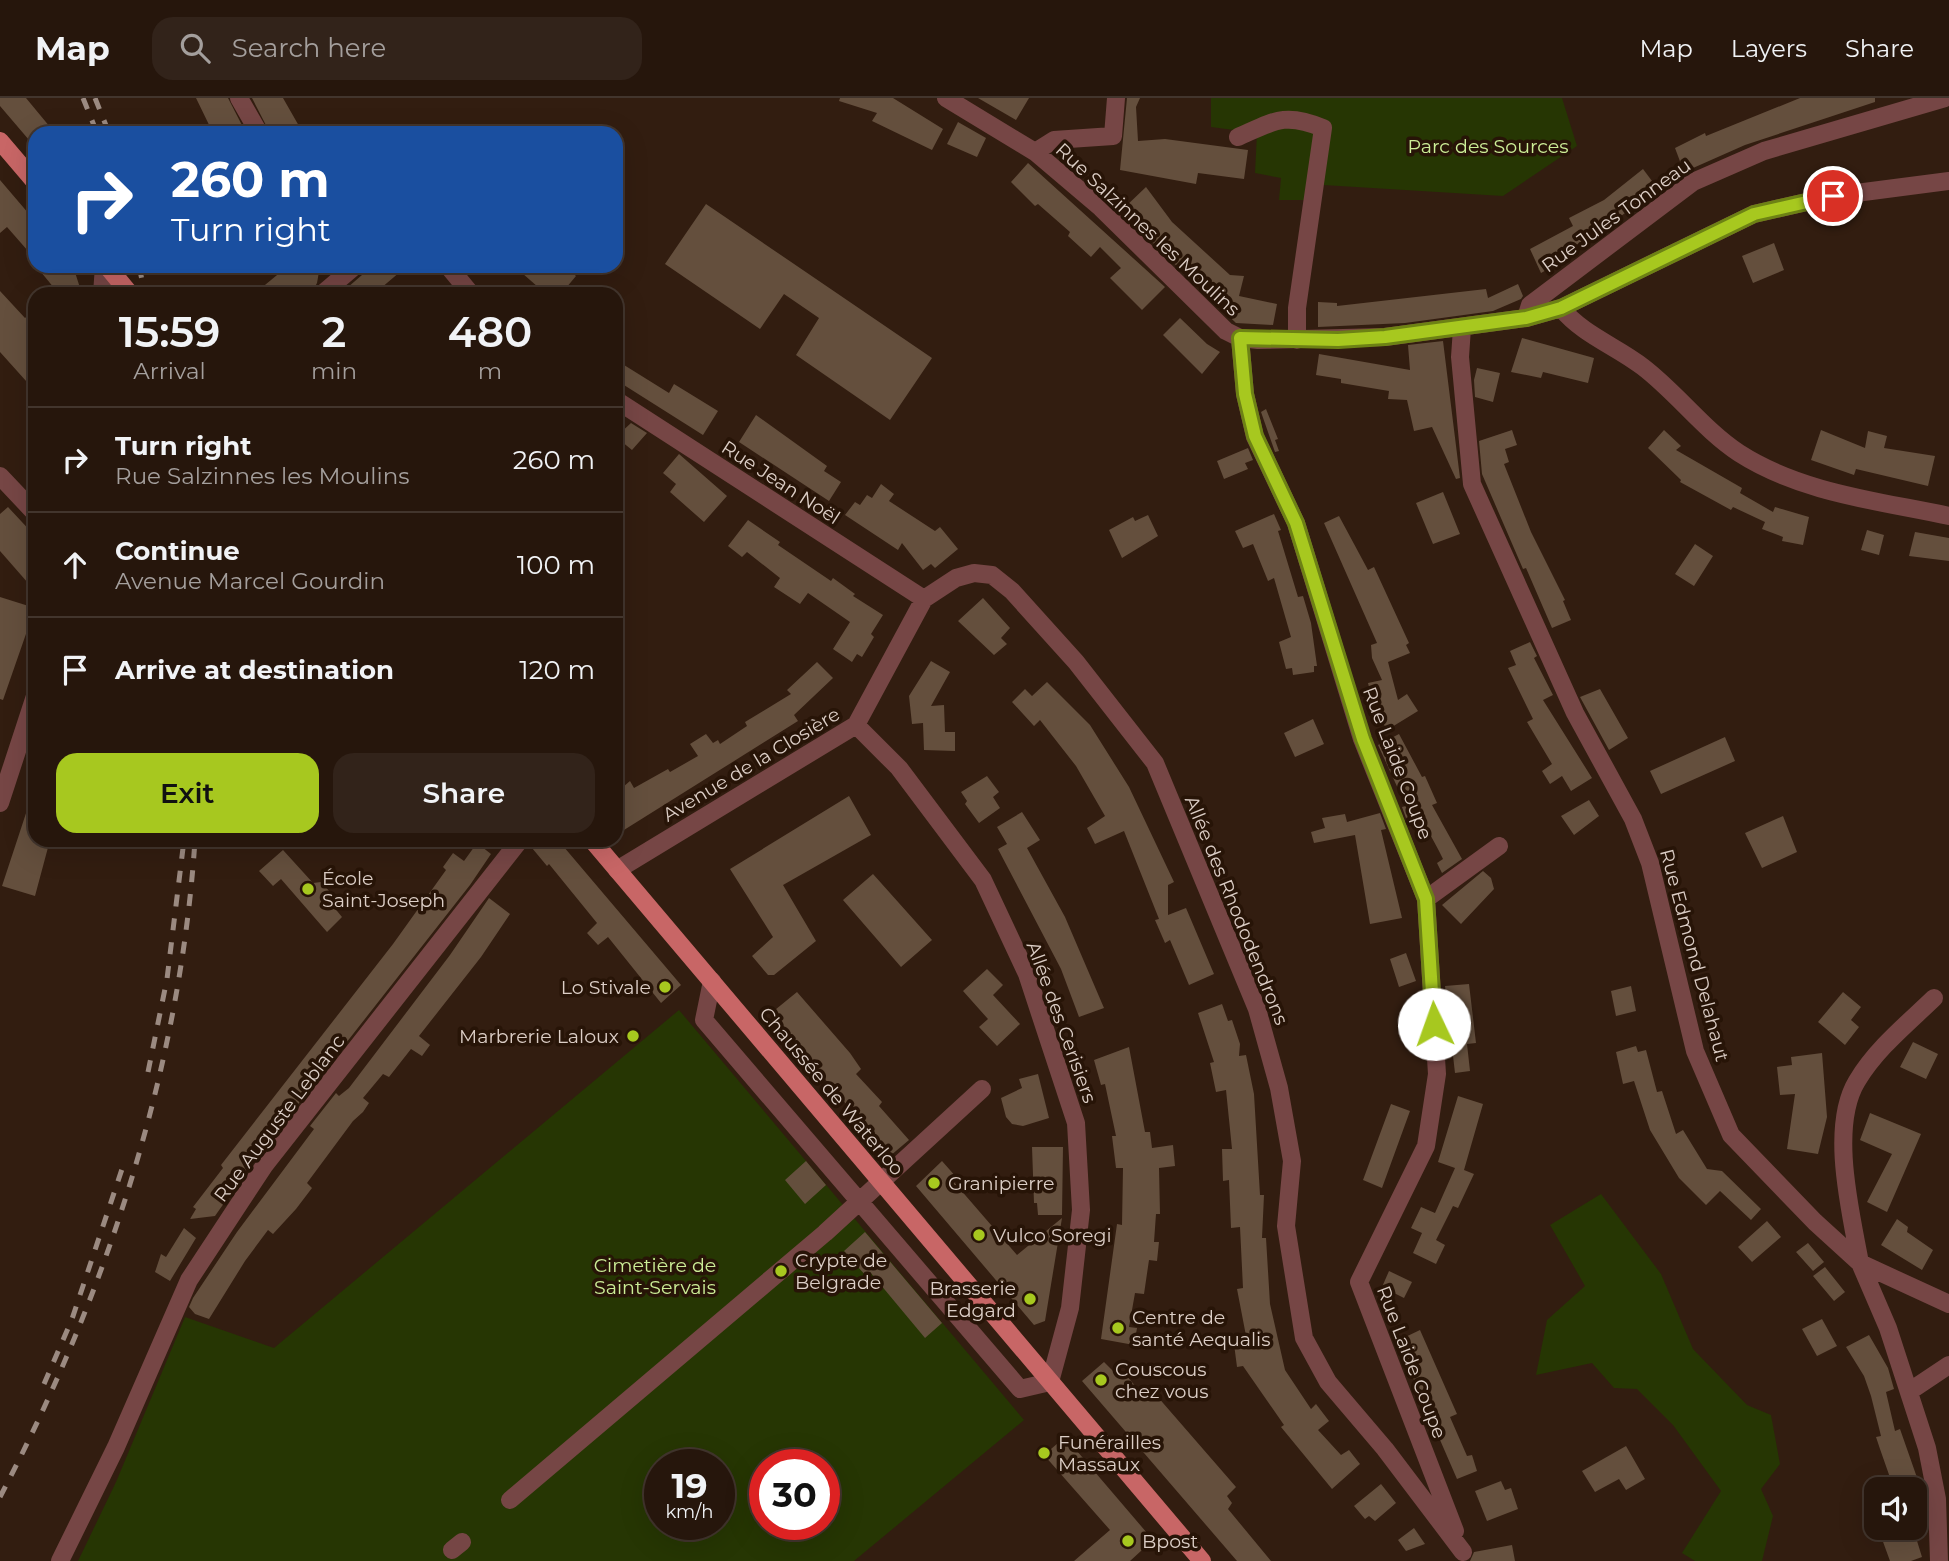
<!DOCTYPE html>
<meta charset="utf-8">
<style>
:root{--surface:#26160c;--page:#32231a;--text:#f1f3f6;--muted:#a49f9d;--line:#42352d;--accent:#a7c81f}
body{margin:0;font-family:Montserrat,sans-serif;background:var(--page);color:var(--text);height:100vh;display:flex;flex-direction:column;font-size:26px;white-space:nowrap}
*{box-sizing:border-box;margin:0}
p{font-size:23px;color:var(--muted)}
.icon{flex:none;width:38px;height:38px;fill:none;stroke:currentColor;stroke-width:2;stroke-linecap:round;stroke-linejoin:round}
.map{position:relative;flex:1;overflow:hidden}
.sheet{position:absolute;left:28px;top:189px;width:595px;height:560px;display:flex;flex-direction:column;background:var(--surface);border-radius:21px;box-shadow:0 7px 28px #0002,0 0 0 2px var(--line)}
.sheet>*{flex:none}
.banner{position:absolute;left:28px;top:28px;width:595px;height:147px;border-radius:21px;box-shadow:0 7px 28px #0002,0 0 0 2px var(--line);background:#1a4fa0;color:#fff;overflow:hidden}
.fabs{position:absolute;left:1864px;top:1379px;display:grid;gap:14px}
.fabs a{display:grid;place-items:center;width:63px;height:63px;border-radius:14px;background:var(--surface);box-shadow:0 7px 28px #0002,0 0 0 2px var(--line);font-size:35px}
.speed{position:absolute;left:644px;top:1351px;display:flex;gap:14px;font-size:35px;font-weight:700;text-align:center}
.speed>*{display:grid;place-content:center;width:91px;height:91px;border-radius:50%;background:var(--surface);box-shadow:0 7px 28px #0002,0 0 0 2px var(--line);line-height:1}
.speed small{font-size:18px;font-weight:400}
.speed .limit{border:10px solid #d22;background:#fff;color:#111}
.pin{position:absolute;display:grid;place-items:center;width:60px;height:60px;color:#fff;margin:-30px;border:4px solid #fff;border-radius:50%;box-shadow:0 2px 7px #0007}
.me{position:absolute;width:77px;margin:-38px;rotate:357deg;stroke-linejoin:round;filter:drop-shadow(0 0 5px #0008)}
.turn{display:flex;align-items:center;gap:24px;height:147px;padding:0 28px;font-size:32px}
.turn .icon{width:91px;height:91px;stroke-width:2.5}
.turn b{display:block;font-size:49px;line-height:60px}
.eta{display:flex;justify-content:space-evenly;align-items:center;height:119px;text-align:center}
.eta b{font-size:42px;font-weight:600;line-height:49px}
.cta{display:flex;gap:14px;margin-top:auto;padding:14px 28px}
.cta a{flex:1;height:80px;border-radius:21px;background:var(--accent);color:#111;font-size:28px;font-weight:600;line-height:80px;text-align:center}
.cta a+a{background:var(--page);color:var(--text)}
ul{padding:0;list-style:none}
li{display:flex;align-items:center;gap:21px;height:105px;padding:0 28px;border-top:2px solid var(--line)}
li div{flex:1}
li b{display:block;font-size:26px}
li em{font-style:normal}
header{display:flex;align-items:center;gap:42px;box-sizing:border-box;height:98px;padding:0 35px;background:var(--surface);border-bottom:2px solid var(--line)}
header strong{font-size:33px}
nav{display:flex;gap:38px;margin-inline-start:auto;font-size:24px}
.search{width:490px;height:63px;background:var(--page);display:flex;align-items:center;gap:18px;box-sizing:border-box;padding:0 24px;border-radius:21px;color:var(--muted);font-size:26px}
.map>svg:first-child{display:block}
</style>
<header>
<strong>Map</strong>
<div class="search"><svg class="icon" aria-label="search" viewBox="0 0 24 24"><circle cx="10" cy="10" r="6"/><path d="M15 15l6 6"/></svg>Search here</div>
<nav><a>Map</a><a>Layers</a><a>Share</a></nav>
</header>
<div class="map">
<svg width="1949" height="1463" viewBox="0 0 1949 1463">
<rect width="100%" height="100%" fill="#321d10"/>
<path fill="#263603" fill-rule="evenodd" d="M1211 0H1562L1577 48 1503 98 1307 86 1305 102H1279L1281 80 1255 75 1257 35 1211 29Z
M679 912 1024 1322 854 1463H78L116 1384 185 1219 274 1250ZM660 1367H719V1426H660ZM765 1367H824V1426H765Z
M1601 1096 1661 1176 1693 1251 1747 1307 1771 1317 1780 1366 1761 1391 1773 1418 1762 1463H1695L1682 1455 1721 1393 1673 1327 1637 1291 1614 1290 1592 1265 1536 1277 1547 1222 1585 1188 1550 1127Z"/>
<path fill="#644f3d" d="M0 0H26L55 35H35V49L0 8Z
M196 0H228L246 35H213Z
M252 0H283L303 35H270Z
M840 0H893L943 31 932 52 872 23 877 15 839 3Z
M978 0H1029L1016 22Z
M1127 0H1140L1136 9 1138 43 1165 41 1248 52 1244 81 1198 75 1196 86 1120 72Z
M1800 0H1875V4L1745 47 1684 74 1675 50 1705 35 1706 38Z
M958 24 986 40 977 59 947 46Z
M1028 65 1165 189 1142 212 1110 180 1121 170 1100 149 1091 159 1068 138 1070 134 1038 106 1035 108 1011 84Z
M1643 71 1658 91 1621 118 1622 123 1568 151 1572 158 1541 175 1530 151 1573 128 1569 120 1604 102Z
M0 82 35 123V161L7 129 0 135Z
M1146 89 1172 124 1230 177 1244 178 1239 198 1277 206 1273 227 1236 225 1125 118 1124 110Z
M706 106 932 260 890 322 796 257 819 220 784 196 760 231 665 166Z
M1774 145 1784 172 1753 185 1742 158Z
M36 168H73L82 196H59Z
M288 168H320L317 185 311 196H254Z
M367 168H407L374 196H340L362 177Z
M514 168H565L576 178 561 196H546Z
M1518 186 1523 198 1521 201 1493 213 1405 225 1318 229V204L1337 205V208L1486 191 1488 200Z
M0 193 25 220 35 211V293L0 254Z
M1180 220 1207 246 1220 254 1202 276 1163 237Z
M1522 240 1594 260 1588 285 1543 274 1541 280 1511 274Z
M1443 243 1460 380 1456 381 1432 329 1414 333 1407 302 1388 301 1389 293 1341 285V281L1316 277 1319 256 1410 272 1408 247Z
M616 262 669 295 674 286 718 313 703 337 616 282Z
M1477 270 1500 275 1493 304 1475 299 1474 282Z
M1266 311 1278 341 1275 342 1279 353 1275 354 1261 314Z
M756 317 827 368 824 373 841 384 829 403 739 344Z
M631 325 647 335 632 352 616 339Z
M1512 332 1517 347 1505 351 1509 364 1504 366 1531 434 1565 502 1563 503 1571 522 1552 530 1526 470 1523 471 1482 376 1479 343Z
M1664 332 1681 348 1676 352 1742 390 1740 395 1773 414 1775 409 1809 419 1803 447 1782 443 1783 439 1762 431 1765 424 1733 409 1731 412 1680 384 1681 382 1648 350Z
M1821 332 1865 350 1868 333 1887 338 1884 350 1935 358 1928 388 1856 371 1854 377 1811 362Z
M1248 350 1253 362 1245 365 1248 371 1224 381 1217 363Z
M679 356 727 398 704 424 670 394 676 386 663 375Z
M881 386 894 396 889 403 935 433 940 429 958 451 935 470 931 466 923 472 902 445 898 452 845 417 855 404 860 407 867 397 872 400Z
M1443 394 1460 436 1433 446 1416 405Z
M8 409 35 438V493L0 453V416Z
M1274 416 1281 432 1278 433 1298 499 1303 498 1311 525 1317 568H1314V574L1293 577 1292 570 1286 571 1279 544 1291 539 1274 480 1268 483 1253 446 1243 450 1235 433Z
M1148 417 1158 438 1122 460 1109 432 1133 419 1135 423Z
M1339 418 1368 472 1374 469 1409 545 1406 547 1410 555 1388 564 1398 602 1407 596 1418 613 1387 632 1374 609 1368 585 1382 582 1372 560 1371 547 1377 545 1324 425Z
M748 422 780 444 778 447 831 483 833 480 855 496 853 498 883 517 871 536 874 539 862 559 857 556 852 564 833 551 850 524 808 495 800 506 774 489 780 480 747 454 742 459 728 448Z
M1867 432 1884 437 1879 457 1861 452Z
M1915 434 1949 440V463L1909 458Z
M1695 446 1713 458 1694 488 1675 476Z
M0 499 35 510 3 602 0 601Z
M983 500 1010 530 1001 540 1007 546 994 557 958 523Z
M1530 544 1537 558 1534 560 1553 597 1543 602 1592 680 1571 693 1562 678 1550 686 1542 673 1552 666 1527 624 1533 621 1508 570 1516 567 1510 553Z
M931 563 950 574 931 608 944 607 945 634H955V653L924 652 923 625 912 626 909 598Z
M817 564 833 580 794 617 798 623 616 737V695L630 683 634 690 668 671 670 674 698 658 690 646 706 636 713 645 718 642 720 646 747 628 745 624 791 596 787 592Z
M1047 584 1090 627 1129 689 1174 784 1168 787V817L1186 810 1214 876 1189 887 1170 842 1165 845 1155 822 1159 821 1124 733 1095 746 1087 730 1105 718 1076 668 1040 622 1034 628 1012 604 1025 591 1032 598Z
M1600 591 1628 640 1609 652 1580 599Z
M1313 621 1324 646 1295 659 1284 635Z
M1399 636 1422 679 1425 678 1437 705 1432 707 1462 761 1442 775 1437 765 1443 761 1439 753 1418 714 1406 720 1402 709 1406 708 1378 647Z
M1725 639 1735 663 1661 696 1650 673Z
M987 678 999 694 993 699 1000 710 979 725 965 706 967 703 961 694Z
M33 694H35V742H50L35 798 2 788Z
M849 698 871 737 783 787 816 843 774 877H768L752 858 773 839 730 771Z
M1589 702 1599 718 1574 737 1561 718Z
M1022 714 1040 742 1027 750 1065 819 1104 910 1079 919 1061 871 998 751 1007 746 997 729Z
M1380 715 1386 731 1381 732 1402 820 1370 826 1355 737 1314 745 1311 734 1325 730 1322 720 1345 716 1347 724Z
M1783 718 1797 754 1762 770 1745 735Z
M538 742H558L681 887 661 905 608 839 598 847 587 835 597 825 549 766 547 768 532 750Z
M477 745 491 756 470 787 255 1061 215 1118 190 1121 196 1111 193 1109 223 1070 221 1067 393 846 446 772 443 769 453 755 464 763Z
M283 752 313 785 321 784 330 794 328 802 342 819 327 834 281 781 273 788 259 773Z
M1483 773 1491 780 1494 791 1461 826 1442 807Z
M873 776 932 842 901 869 843 802Z
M489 800 510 816 481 859 419 938 430 947 422 958 411 951 389 979 383 976 363 1000 369 1005 363 1014 353 1023 307 1085 312 1090 296 1111 273 1136 268 1132 245 1163 209 1221 195 1216 189 1209 193 1200 237 1134 314 1031 310 1028 336 995 339 998 349 990 450 857Z
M1406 855 1416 883 1399 889 1390 861Z
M987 871 1003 887 993 897 1020 926 997 948 979 929 988 921 963 893Z
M1469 886 1476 945 1467 946 1470 973 1455 975 1445 888Z
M1631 888 1636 913 1616 918 1611 893Z
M797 894 850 955 861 971 856 976 882 1004 879 1008 909 1042 890 1058 770 916Z
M1843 894 1861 909 1851 922 1859 929 1845 947 1818 924Z
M1222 906 1228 923 1232 922 1240 946 1239 958 1246 957 1254 996 1260 1097H1264L1262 1140H1266L1270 1206 1285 1272 1311 1311 1316 1306 1329 1323 1318 1332 1341 1357 1349 1352 1360 1366 1332 1391 1281 1329 1284 1327 1243 1268 1237 1269 1234 1246 1247 1243 1237 1191 1243 1190 1240 1129 1231 1130 1229 1082 1223 1083 1222 1051H1232L1226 992 1216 994 1210 965 1214 964 1198 915Z
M1913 944 1938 956 1926 981 1900 969Z
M1636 948 1638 954 1646 952 1657 994 1662 993 1676 1036 1683 1032 1707 1071 1722 1073 1761 1111 1751 1122 1720 1093 1706 1107 1679 1080 1650 1032 1634 983 1623 986 1616 954Z
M1129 949 1145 1034H1150L1152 1050 1173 1047 1175 1068 1159 1070 1160 1116H1156L1154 1144H1159L1157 1163 1149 1162 1144 1196 1135 1195 1129 1229 1137 1230 1134 1247 1101 1241 1117 1126 1122 1127 1123 1070H1116L1112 1038H1116L1105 986 1101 987 1094 962Z
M1822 955 1827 1019 1818 1056 1787 1051 1795 996 1780 997 1777 969 1792 967 1791 959Z
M1038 976 1049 1020 1023 1028 1012 1026 1006 1019 1001 1000 1022 990 1019 981Z
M1458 998 1483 1006 1464 1072 1474 1076 1458 1110 1453 1108 1436 1142 1445 1147 1436 1166 1413 1155 1422 1135 1411 1130 1421 1109 1435 1115 1455 1070 1438 1064Z
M1391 1006 1410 1013 1382 1090 1363 1082Z
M1870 1015 1921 1036 1887 1114 1867 1104 1892 1056 1860 1042Z
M1032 1049H1063L1062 1117H1038L1037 1105H1034Z
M806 1063 826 1087 805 1106 785 1082Z
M942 1063 957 1080 953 1083 1017 1157 1062 1120 1045 1223 1034 1227 916 1088Z
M1897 1121 1908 1129 1907 1134 1933 1152 1922 1172 1881 1147Z
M1767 1123 1781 1139 1752 1164 1738 1149Z
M184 1130 196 1140 170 1183 155 1174 161 1156 166 1159Z
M865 1134 942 1225 925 1240 870 1174 866 1178 844 1153Z
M1808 1145 1824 1164 1813 1173 1796 1154Z
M1825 1169 1845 1194 1834 1203 1813 1178Z
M1389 1173 1412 1184 1404 1200 1382 1189Z
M1822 1221 1837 1248 1817 1258 1802 1231Z
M1420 1232 1457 1316 1450 1319 1467 1358 1472 1357 1477 1373 1457 1381 1397 1243Z
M1869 1237 1888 1270 1894 1291 1886 1294 1895 1333 1900 1331 1921 1391H1894L1880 1351 1876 1339 1881 1338 1871 1298 1864 1278 1846 1249Z
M1104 1264 1121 1281 1126 1277 1142 1296 1150 1290 1236 1389 1227 1398 1232 1405 1228 1411 1271 1463H1237L1082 1283Z
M1065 1339 1153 1442 1130 1463H1074L1110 1432 1044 1357Z
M1626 1348 1645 1381 1626 1392 1619 1381 1595 1394 1582 1373Z
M1501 1383 1505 1392 1511 1390 1518 1411 1487 1423 1475 1393Z
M1381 1386 1396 1405 1375 1423 1369 1418 1365 1421 1354 1408Z
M1414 1430 1425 1446 1406 1453 1398 1442Z
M1878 1430H1913L1922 1459 1911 1463H1890Z
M1512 1447 1515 1463H1470L1474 1454Z"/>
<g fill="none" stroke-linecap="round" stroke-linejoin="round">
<path stroke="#764645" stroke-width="18" d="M239 0 259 35
M946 0 1035 54 1101 110 1226 233 1240 240 1258 242 1385 239 1526 220 1561 210 1754 116 1833 98 1949 83
M1238 39C1274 23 1285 14 1323 30L1297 210V242
M1035 54 1054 42 1113 38 1116 0
M448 168 471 196
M102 196 104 168
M322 196 355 168
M1561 210C1583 237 1616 248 1643 269 1677 295 1704 332 1739 355 1801 395 1879 403 1949 418
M1526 220 1530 207 1693 84 1764 53 1945 0
M1462 230 1460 259 1472 386 1575 615 1633 721 1650 765 1695 953 1731 1037 1815 1124 1860 1165 1888 1230 1927 1350 1937 1401 1939 1463
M1240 240 1245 296 1255 339 1296 425 1362 641 1426 801 1437 976 1426 1048 1359 1184 1455 1433
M616 302 924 501
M0 378 35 415
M0 705 35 598
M617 772 856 627 924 501 956 480 974 475 992 477 1012 493 1076 564 1155 665 1257 911 1279 990 1292 1063 1286 1128 1304 1240 1328 1284 1385 1351 1463 1454
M1426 801 1499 748
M712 883 704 922 1020 1291 1050 1284 1070 1210 1081 1112 1076 1025 1027 876 983 782 899 670 856 627
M1934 900C1907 926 1876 951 1857 983 1829 1029 1851 1115 1860 1165L1949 1206
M1910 1293 1949 1267
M510 1402 825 1135 982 991
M452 1452 462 1444
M60 1463 116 1349 189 1182 264 1068 520 742"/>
<path stroke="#c86666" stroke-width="18" d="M0 43 35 84
M107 168 130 196
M592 742 1202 1463"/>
<path stroke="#9b8a81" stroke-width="5" stroke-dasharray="12 12" stroke-linecap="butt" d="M83 0 97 35
M95 0 109 35
M139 168 145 196
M148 974 167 881 184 742
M44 1286 72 1221 125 1062
M0 1399C106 1197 180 971 195 742"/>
</g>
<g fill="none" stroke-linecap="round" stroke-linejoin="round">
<g stroke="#6d8214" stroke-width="18">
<path id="route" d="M1434 926 1426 801 1363 641 1296 425 1255 338 1245 296 1240 240 1338 242 1385 239 1526 220 1561 210 1754 116 1833 98"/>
</g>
<use href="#route" stroke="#a7c81f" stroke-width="12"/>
</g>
<g fill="#a7c81f" stroke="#271407" stroke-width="2.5">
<circle cx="308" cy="791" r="7"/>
<circle cx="665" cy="889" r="7"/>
<circle cx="633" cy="938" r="7"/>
<circle cx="934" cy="1085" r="7"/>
<circle cx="979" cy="1137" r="7"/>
<circle cx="781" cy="1173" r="7"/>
<circle cx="1030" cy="1201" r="7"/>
<circle cx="1118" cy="1230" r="7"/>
<circle cx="1101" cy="1282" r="7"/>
<circle cx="1044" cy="1355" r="7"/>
<circle cx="1128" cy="1443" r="7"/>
</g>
<g text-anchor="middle" stroke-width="7" stroke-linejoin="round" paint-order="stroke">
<g font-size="19" fill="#ccee97" stroke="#271407">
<text x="1488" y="55">Parc des Sources</text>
<text x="655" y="1174">Cimetière de<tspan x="655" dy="22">Saint-Servais</tspan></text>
</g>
<g font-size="19" fill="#dccec6" stroke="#271407">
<text transform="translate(1616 117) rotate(-36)" y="7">Rue Jules Tonneau</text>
<text transform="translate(1148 131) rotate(43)" y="7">Rue Salzinnes les Moulins</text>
<text transform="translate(781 384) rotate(33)" y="7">Rue Jean Noël</text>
<text transform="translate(1398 665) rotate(69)" y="7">Rue Laide Coupe</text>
<text transform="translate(751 666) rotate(-31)" y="7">Avenue de la Closière</text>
<text transform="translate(1237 812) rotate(68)" y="7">Allée des Rhododendrons</text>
<text transform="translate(1695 857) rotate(75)" y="7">Rue Edmond Delahaut</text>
<text transform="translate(1062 924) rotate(70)" y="7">Allée des Cerisiers</text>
<text transform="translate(832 993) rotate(50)" y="7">Chaussée de Waterloo</text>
<text transform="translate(279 1020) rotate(-53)" y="7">Rue Auguste Leblanc</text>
<text transform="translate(1412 1264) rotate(69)" y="7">Rue Laide Coupe</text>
</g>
<g font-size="19" fill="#dccec6" stroke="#271407" text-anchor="start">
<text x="322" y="787">École<tspan x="322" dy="22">Saint-Joseph</tspan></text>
<text x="651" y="896" text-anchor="end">Lo Stivale</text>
<text x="619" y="945" text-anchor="end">Marbrerie Laloux</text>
<text x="948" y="1092">Granipierre</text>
<text x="993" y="1144">Vulco Soregi</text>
<text x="795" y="1169">Crypte de<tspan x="795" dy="22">Belgrade</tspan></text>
<text x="1016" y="1197" text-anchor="end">Brasserie<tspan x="1016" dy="22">Edgard</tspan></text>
<text x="1132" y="1226">Centre de<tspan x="1132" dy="22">santé Aequalis</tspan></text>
<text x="1115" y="1278">Couscous<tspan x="1115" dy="22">chez vous</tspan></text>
<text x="1058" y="1351">Funérailles<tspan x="1058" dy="22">Massaux</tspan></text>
<text x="1142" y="1450">Bpost</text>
</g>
</g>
</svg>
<div class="fabs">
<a><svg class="icon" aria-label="sound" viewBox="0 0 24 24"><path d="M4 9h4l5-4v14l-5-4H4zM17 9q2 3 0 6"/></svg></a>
</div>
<div class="speed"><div>19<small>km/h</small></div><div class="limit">30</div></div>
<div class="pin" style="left:1833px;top:98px;background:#d93025"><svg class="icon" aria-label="arrive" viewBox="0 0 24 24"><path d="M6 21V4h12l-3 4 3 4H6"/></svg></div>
<svg class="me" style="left:1434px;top:926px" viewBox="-20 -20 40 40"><circle r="19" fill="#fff"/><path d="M0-13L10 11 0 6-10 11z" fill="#a7c81f"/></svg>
<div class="banner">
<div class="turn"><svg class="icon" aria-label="right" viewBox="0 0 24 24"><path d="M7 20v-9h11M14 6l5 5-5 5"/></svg><div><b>260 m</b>Turn right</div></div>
</div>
<section class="sheet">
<div class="eta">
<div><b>15:59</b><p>Arrival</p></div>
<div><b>2</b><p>min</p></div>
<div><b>480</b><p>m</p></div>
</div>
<ul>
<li><svg class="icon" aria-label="right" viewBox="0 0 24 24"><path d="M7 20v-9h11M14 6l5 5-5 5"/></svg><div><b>Turn right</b><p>Rue Salzinnes les Moulins</p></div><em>260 m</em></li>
<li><svg class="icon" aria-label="ahead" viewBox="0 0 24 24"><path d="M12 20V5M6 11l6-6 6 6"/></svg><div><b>Continue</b><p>Avenue Marcel Gourdin</p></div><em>100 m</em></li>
<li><svg class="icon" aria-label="arrive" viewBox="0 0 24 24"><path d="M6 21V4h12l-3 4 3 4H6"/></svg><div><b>Arrive at destination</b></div><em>120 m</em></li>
</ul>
<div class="cta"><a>Exit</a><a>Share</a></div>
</section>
</div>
